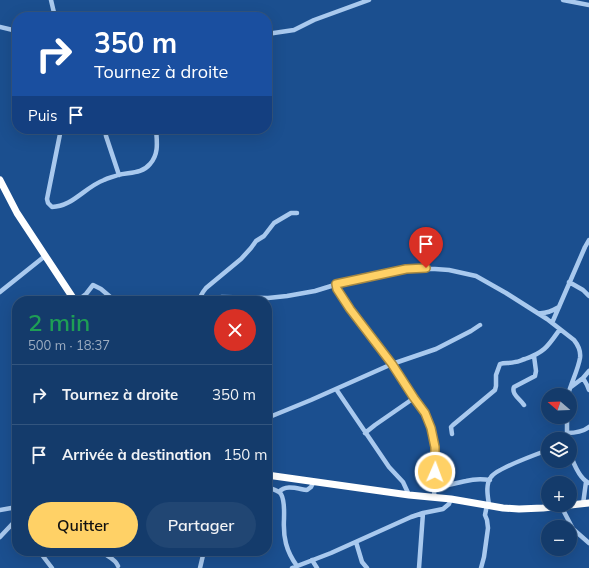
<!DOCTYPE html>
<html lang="fr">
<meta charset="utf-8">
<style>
:root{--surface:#143b6b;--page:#214673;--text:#f1f3f6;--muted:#9dadc1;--line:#33557e;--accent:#ffd166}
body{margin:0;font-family:Mulish,sans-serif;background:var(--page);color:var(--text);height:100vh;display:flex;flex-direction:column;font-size:15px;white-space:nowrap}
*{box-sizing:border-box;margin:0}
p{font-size:13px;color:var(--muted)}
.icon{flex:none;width:22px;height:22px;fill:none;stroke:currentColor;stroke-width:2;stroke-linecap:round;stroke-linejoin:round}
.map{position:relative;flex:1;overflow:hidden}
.drawer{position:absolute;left:12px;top:296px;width:260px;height:260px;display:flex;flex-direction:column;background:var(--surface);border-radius:16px;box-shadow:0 4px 16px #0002,0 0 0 1px var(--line)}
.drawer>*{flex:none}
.hud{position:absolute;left:12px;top:12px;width:260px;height:122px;border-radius:16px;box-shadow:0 4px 16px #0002,0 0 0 1px var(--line);background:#1a4fa0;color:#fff;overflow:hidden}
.needle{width:26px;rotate:289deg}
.buttons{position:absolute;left:541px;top:388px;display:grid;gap:8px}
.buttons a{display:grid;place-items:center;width:36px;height:36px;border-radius:50%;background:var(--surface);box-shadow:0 4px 16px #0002,0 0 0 1px var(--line);font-size:20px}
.pin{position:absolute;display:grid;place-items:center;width:34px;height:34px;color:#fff;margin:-41px -17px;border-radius:50% 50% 50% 0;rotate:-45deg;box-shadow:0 0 4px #0007}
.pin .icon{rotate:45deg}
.me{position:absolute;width:44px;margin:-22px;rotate:2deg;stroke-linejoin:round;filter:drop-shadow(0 0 3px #0008)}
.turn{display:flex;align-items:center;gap:14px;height:84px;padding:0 16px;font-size:18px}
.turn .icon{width:52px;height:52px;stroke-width:2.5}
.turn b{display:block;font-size:28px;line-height:34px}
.then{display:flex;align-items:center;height:38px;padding:0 16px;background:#0003;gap:8px;font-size:15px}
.round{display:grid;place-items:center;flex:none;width:42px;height:42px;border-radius:21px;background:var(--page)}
.headline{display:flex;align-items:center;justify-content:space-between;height:68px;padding:0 16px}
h1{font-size:24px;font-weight:600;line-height:30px;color:#1e9e55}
.cta{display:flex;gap:8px;margin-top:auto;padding:8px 16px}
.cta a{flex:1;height:46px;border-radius:24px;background:var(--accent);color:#111;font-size:16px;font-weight:600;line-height:46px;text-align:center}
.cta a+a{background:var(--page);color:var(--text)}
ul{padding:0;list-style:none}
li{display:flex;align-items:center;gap:12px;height:60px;padding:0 16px;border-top:1px solid var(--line)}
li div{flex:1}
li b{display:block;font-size:15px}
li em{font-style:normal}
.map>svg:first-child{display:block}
</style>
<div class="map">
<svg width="589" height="568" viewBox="0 0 589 568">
<rect width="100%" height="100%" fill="#1b4f8f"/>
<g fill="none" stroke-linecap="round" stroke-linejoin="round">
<path stroke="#a9c9ee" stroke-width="4.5" d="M51 0 55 17
M563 0 589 5
M0 27 17 31
M267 34 294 30 314 20 369 0
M61 129 47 199 48 203 52 207C72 207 85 187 104 180 108 178 113 177 118 175 129 172 142 174 150 164 159 154 157 142 156 129
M90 129 105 132
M105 129 106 136 119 175
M569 282 583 290 589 296
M336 284 337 289 350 309 392 364 414 398 425 413 433 435 436 450 434 497
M0 292 45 256
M77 301 86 294 93 285 101 289 115 301
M198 301 203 292 206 288 241 259 251 248 256 241 264 236 274 223 291 213H297
M205 301 222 297 268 298 287 296 315 291 341 283 406 269H435L449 270 476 276 506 293 547 319 574 340C578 345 581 351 580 358 578 370 571 383 568 395
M538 313C546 314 552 311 559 307
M552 323 585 247 589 240
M583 378 587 385 589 390
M571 387 583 378 589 371
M336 389 389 467 403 482 409 495
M524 405C520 399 511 394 514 387L535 376 536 371 534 356
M567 417V439
M267 418 311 400 392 364 436 349 471 331 480 325
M365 433 375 425 414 398
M567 433C575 433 583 432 589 427
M452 434 451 427 453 425 495 390 496 386V375L500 364C505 362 510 364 515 362 519 362 521 360 525 359 545 352 548 346 560 329
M570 453C573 462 580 479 589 483
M267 487C272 489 278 490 281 494 285 501 284 511 284 519 283 537 286 551 297 566
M434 488C445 486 456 483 466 481 474 479 482 479 490 480
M279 492C286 484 298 489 307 490L311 487 314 481
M583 504 586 482
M489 505C488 497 485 485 491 477 496 469 537 454 548 450
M561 506 573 529 589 543
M0 510 17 507
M0 537 17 519
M356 542 362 562 367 568
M39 551 52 568
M101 551C107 557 115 558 118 566
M312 560 317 568
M200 568 204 551
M292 568 331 553 411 517 423 513 443 509 449 504 451 499
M419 568 423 513
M481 568 484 557 488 528 487 520 485 515 487 505"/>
<path stroke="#fff" stroke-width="7" d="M0 180 17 213 75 301
M267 475 409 495 451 499 503 508 519 509 543 508 589 503"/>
</g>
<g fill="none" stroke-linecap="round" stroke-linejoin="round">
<g stroke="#a68842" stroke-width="10">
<path id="route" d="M426 268 406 269 336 284 337 289 350 309 392 364 414 398 425 413 431 428 435 447V472"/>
</g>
<use href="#route" stroke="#ffd166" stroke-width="7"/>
</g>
</svg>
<div class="buttons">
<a><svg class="needle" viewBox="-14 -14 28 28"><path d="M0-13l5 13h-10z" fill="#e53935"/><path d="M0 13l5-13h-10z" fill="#9dadc1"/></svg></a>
<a><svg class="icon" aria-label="layers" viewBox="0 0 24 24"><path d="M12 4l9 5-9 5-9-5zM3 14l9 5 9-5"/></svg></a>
<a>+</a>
<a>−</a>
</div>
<div class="pin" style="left:426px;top:268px;background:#d93025"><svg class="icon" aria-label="arrive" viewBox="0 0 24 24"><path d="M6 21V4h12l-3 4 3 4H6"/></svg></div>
<svg class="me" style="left:435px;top:472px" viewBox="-20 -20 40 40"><circle r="17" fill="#ffd166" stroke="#fff" stroke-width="3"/><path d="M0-11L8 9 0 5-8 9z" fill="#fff"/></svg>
<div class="hud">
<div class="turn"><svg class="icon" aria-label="right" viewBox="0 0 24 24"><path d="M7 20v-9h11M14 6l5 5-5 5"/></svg><div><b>350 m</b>Tournez à droite</div></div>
<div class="then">Puis<svg class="icon" aria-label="arrive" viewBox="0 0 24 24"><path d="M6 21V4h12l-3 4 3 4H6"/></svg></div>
</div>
<section class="drawer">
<div class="headline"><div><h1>2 min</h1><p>500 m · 18:37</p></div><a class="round" style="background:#d93025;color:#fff"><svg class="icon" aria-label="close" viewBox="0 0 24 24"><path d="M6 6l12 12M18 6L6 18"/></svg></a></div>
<ul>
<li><svg class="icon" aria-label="right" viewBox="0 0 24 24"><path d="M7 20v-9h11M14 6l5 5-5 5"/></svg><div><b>Tournez à droite</b></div><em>350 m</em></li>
<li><svg class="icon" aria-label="arrive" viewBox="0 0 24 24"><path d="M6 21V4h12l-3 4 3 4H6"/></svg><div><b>Arrivée à destination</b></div><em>150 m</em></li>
</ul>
<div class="cta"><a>Quitter</a><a>Partager</a></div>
</section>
</div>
